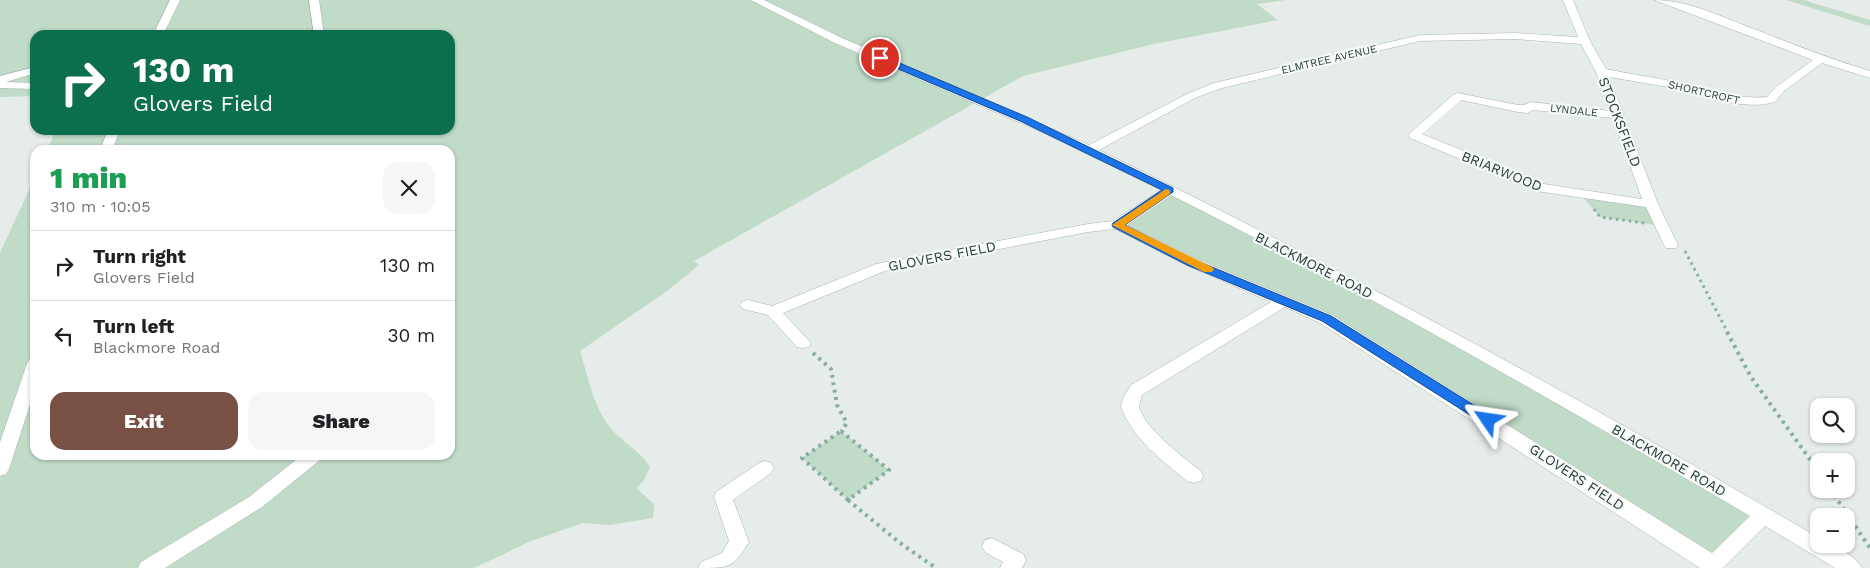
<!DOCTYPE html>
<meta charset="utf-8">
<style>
:root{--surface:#fff;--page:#f6f6f6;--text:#202124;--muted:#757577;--line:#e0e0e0;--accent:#785144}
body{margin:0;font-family:"Work Sans",sans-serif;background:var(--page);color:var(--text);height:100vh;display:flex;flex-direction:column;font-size:19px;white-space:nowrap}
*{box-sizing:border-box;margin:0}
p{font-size:16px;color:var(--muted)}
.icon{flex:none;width:28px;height:28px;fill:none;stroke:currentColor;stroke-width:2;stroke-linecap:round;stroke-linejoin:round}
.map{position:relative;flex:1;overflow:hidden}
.details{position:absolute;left:30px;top:145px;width:425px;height:315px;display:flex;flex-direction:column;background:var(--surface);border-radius:15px;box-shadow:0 1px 4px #0004}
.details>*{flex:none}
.banner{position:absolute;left:30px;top:30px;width:425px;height:105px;border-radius:15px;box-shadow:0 1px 4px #0004;background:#0b6e4f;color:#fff;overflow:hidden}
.buttons{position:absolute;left:1810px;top:398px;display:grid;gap:10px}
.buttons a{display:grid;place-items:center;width:45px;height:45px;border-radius:10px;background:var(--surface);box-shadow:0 1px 4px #0004;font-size:25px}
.pin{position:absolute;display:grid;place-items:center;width:42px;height:42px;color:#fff;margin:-21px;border:2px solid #fff;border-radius:50%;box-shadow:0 1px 5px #0007}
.me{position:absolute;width:55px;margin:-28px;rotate:302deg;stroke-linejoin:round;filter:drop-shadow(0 0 4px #0008)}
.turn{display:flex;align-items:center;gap:18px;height:105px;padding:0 20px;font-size:22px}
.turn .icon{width:65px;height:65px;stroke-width:2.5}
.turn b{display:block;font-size:35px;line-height:42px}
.round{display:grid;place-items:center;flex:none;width:52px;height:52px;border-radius:15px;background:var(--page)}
.summary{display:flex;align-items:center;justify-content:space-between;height:85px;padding:0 20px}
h1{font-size:30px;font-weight:800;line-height:38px;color:#1e9e55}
.cta{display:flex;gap:10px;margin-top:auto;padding:10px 20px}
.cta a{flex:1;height:58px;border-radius:15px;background:var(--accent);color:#fff;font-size:20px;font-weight:800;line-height:58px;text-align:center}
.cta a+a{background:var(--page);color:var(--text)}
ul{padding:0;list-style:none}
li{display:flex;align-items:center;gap:15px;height:70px;padding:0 20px;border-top:1px solid var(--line)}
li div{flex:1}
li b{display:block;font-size:19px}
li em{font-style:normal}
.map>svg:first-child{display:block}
</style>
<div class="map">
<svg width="1870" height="568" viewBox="0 0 1870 568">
<rect width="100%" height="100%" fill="#e5ece9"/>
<path fill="#c0dbc8" d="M0 0H1286L1257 4 1278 20 1154 44 1023 76 694 261 699 265 667 291 580 351C588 376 593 405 609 426 621 442 640 450 650 467L643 482 636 488 654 504 653 518 610 525 583 523 531 541 474 568H0V253L35 177V455H280V458V455H450V150H47L56 130H450V35H307L302 20 306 35H35V96L0 97Z
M1786 0H1803L1870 20V26Z
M1170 190 1468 344 1764 515 1712 564 1371 346 1117 225Z
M1581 195 1651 204 1662 226 1600 217Z
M841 431 889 470 848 500 802 458Z"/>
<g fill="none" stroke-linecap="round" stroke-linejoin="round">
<g stroke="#a8b4b0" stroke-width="1">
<path id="minor" d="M170 0H180L163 35H153Z
M309 0H319L324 35H314Z
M751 0H764L842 38 1089 145 1187 94 1214 83 1420 35 1515 33 1578 37 1563 0H1573L1590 41 1606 69C1629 74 1653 77 1675 82 1706 89 1736 100 1767 97L1776 87 1813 60 1654 0C1688 0 1722 17 1754 29 1792 44 1831 59 1870 71V78L1822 63 1784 91 1775 102C1742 111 1706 96 1674 88 1652 84 1631 81 1609 77L1658 204 1678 245 1676 248H1666L1664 245 1646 207 1536 191 1410 138 1408 135 1454 94 1458 93 1518 105H1524L1531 102 1610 111 1596 72 1581 44 1515 39 1420 41 1222 88 1195 98 1099 150C1344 270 1584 400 1819 538V544C1832 544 1856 555 1862 568H1835L1765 526 1723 568H1700L1320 323 1285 307 1142 395 1139 407C1147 431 1181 455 1201 471L1203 476 1201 481 1194 483 1187 481C1163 461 1132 438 1121 407L1123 398 1131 385 1271 302 1186 265 1115 229 1088 232 885 271 783 313 811 343 809 347 803 348 797 347 768 315 743 309 740 305 743 301 748 300 772 306 876 264 1088 224 1113 221 1161 190 1044 133 835 43ZM1461 100 1518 112 1527 113 1533 110 1613 118 1642 199 1544 184 1422 134ZM1171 195C1369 294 1560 404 1750 516L1712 553 1332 315 1196 259 1127 225Z
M35 67V73L6 82 35 83V89L0 88V76Z
M108 130H120L112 150H100Z
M35 358V389L9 469 6 474 0 476V442L27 364 29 360Z
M302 455H323L320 460 262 507 165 568H138L141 562 249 497Z
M765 461 771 463 774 468 771 473 733 500 749 542C733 568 730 568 698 568L701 562 722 553 729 541 714 497 716 492 759 463Z
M992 538 1023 554 1026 560 1022 568H1000L1003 562 985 552 982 546 985 540Z"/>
</g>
<path stroke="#88ada2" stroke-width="3" stroke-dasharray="2.5 4" stroke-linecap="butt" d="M1594 209 1600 217 1644 223
M1685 251 1728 333"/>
<path stroke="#88ada2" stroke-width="4" stroke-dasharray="3 4.5" stroke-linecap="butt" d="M1727 332 1751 377 1819 472
M813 353 831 369 837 405 847 423 841 431
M841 431 889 470 848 500 802 458Z
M1830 489 1870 548
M848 500 900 543 936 568"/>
<use href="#minor" fill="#fff" fill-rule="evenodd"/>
</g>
<path fill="#1a73e8" stroke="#114b97" d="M877 56H883L1027 117 1173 188V192L1125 225 1195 260 1331 316 1493 417 1495 420 1493 424H1484L1322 321 1187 265 1113 227 1112 225 1113 223 1162 190 1020 121 877 60Z"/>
<path fill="#f59e0b" d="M1166 189 1170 190V194L1125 225 1212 267 1214 269 1212 272H1204L1112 225Z"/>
<g text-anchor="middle" stroke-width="4.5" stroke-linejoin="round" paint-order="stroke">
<g font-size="11" fill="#263d37" stroke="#f5f9f7">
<text transform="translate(1329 59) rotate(-13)" y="4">ELMTREE AVENUE</text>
<text transform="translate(1704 92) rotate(13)" y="4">SHORTCROFT</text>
<text transform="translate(1574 110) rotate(6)" y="4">LYNDALE</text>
</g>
<g font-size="14" fill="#263d37" stroke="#f5f9f7">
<text transform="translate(1620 122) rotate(69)" y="5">STOCKSFIELD</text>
<text transform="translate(1502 171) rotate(22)" y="5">BRIARWOOD</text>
<text transform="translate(942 256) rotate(-11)" y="5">GLOVERS FIELD</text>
<text transform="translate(1314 265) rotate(27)" y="5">BLACKMORE ROAD</text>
<text transform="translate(1669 460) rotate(30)" y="5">BLACKMORE ROAD</text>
<text transform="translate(1577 477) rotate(33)" y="5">GLOVERS FIELD</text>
</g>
</g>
</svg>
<div class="buttons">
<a><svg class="icon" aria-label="search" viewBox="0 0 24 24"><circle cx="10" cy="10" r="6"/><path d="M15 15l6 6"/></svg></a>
<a>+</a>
<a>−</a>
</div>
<div class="pin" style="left:880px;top:58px;background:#d93025"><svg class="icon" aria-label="arrive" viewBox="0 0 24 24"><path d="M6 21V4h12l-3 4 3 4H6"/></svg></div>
<svg class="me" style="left:1488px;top:420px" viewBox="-20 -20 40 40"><path d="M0-17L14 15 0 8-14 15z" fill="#1a73e8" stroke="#fff" stroke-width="4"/></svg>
<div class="banner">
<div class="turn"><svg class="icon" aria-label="right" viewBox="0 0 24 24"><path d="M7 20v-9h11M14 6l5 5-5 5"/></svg><div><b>130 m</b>Glovers Field</div></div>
</div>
<section class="details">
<div class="summary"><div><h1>1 min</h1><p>310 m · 10:05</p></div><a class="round"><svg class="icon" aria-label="close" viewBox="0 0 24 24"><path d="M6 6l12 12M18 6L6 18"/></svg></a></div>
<ul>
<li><svg class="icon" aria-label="right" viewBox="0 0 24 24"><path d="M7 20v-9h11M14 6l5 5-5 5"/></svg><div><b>Turn right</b><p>Glovers Field</p></div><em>130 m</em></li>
<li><svg class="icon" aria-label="left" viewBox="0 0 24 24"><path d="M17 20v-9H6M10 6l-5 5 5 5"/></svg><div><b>Turn left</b><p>Blackmore Road</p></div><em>30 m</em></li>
</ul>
<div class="cta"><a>Exit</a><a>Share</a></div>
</section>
</div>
